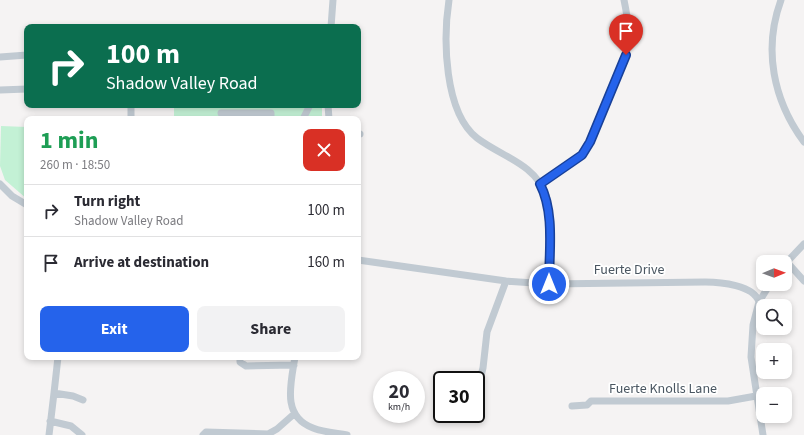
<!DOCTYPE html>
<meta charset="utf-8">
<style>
:root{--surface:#fff;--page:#f2f2f3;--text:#2b2b33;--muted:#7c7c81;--line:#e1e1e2;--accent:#2563eb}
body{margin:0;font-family:"Source Sans 3",sans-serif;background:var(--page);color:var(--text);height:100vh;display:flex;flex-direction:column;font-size:15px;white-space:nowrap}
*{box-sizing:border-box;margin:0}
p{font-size:13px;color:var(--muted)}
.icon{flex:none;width:22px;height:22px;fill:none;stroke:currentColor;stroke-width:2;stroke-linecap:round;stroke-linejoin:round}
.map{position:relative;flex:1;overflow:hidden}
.sheet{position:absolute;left:24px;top:116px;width:337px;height:244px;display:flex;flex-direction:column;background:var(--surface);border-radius:8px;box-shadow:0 2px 6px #0003}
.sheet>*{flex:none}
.banner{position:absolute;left:24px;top:24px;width:337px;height:84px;border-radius:8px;box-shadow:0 2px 6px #0003;background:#0b6e4f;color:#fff;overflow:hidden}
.needle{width:26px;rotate:89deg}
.fabs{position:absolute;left:756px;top:255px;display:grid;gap:8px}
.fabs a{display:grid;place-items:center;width:36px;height:36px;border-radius:8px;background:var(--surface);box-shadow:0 2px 6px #0003;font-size:20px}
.speed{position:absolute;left:373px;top:371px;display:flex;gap:8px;font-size:20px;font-weight:700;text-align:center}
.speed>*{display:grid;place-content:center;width:52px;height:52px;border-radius:50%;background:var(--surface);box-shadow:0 2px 6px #0003;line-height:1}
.speed small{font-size:10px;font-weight:400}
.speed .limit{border:2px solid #111;border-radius:6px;background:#fff;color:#111}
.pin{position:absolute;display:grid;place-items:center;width:34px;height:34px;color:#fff;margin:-41px -17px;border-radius:50% 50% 50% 0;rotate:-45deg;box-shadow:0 0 4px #0007}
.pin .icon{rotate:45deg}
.me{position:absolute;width:44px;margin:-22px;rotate:0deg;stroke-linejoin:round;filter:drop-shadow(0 0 3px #0008)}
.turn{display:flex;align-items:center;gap:14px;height:84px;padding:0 16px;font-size:18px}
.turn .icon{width:52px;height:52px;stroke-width:2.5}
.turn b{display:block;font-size:28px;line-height:34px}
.round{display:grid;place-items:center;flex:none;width:42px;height:42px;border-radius:8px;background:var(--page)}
.summary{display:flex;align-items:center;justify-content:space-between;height:68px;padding:0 16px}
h1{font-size:24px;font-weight:700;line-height:30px;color:#1e9e55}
.button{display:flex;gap:8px;margin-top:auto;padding:8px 16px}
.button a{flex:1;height:46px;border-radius:8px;background:var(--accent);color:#fff;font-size:16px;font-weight:700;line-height:46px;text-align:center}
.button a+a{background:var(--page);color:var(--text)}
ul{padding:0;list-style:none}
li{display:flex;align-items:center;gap:12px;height:52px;padding:0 16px;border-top:1px solid var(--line)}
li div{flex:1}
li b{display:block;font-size:15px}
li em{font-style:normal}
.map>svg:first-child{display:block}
</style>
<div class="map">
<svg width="804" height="435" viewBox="0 0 804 435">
<rect width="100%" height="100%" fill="#f5f3f3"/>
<path fill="#c3f1d5" d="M174 105H322V119H174Z
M1 126 27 127V199L5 180 0 166Z"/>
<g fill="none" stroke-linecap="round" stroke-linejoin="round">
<path stroke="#c1cad2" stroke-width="7" d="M449 0C443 39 444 112 477 138 502 157 534 163 546 195 553 217 549 260 549 284
M781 0C763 49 773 100 804 142
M331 27 333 0
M0 57 27 55
M0 90 27 89
M131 105V119
M328 105 329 119
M221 113H271V119
M303 119 310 105
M358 134H360
M0 184 12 196 27 205
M540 184 582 155 590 142 626 55C630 35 628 19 624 0
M358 260 506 281 549 284 705 282C720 282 754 285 759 302L753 325 751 357 763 435
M787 262 804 281
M785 264 804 244
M759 302 770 284
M58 357 54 393 73 396 83 400
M240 357V362L246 366 294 365
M295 357C291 383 281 416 313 428 323 432 336 433 347 435
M476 395 483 368 487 332 506 281
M572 406 587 405 591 401H728L756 396
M50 421 71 426 82 435
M49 435 54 393
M203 435 206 432 268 434 277 429 294 414"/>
</g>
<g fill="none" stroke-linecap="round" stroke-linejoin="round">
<g stroke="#184099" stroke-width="10">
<path id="route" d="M549 284C549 252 555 213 540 184L582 155 590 142 626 55"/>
</g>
<use href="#route" stroke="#2563eb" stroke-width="7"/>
</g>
<g text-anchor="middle" stroke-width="3.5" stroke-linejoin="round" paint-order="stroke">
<g font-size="14" fill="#4a5661" stroke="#fff">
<text x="629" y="274">Fuerte Drive</text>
<text x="663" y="393">Fuerte Knolls Lane</text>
</g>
</g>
</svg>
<div class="fabs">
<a><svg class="needle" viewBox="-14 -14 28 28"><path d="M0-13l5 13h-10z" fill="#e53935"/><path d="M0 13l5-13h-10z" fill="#7c7c81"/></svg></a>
<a><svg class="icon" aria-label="search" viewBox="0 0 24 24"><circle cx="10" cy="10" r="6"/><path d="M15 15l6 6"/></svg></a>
<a>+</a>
<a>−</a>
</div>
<div class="speed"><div>20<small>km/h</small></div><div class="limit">30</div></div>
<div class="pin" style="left:626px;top:55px;background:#d93025"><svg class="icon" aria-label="arrive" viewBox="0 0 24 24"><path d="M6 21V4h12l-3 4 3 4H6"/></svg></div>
<svg class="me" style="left:549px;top:284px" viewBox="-20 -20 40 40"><circle r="17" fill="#2563eb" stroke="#fff" stroke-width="3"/><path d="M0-11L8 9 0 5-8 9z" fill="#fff"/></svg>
<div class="banner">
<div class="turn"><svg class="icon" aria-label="right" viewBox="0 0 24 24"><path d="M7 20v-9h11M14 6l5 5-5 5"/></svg><div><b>100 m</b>Shadow Valley Road</div></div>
</div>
<section class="sheet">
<div class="summary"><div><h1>1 min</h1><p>260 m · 18:50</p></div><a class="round" style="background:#d93025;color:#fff"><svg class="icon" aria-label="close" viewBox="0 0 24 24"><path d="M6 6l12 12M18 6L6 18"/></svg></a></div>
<ul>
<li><svg class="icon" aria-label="right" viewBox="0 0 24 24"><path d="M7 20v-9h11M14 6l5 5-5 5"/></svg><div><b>Turn right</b><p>Shadow Valley Road</p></div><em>100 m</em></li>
<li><svg class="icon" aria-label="arrive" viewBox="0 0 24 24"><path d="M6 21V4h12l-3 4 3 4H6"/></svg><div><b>Arrive at destination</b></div><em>160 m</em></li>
</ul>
<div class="button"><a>Exit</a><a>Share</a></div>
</section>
</div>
